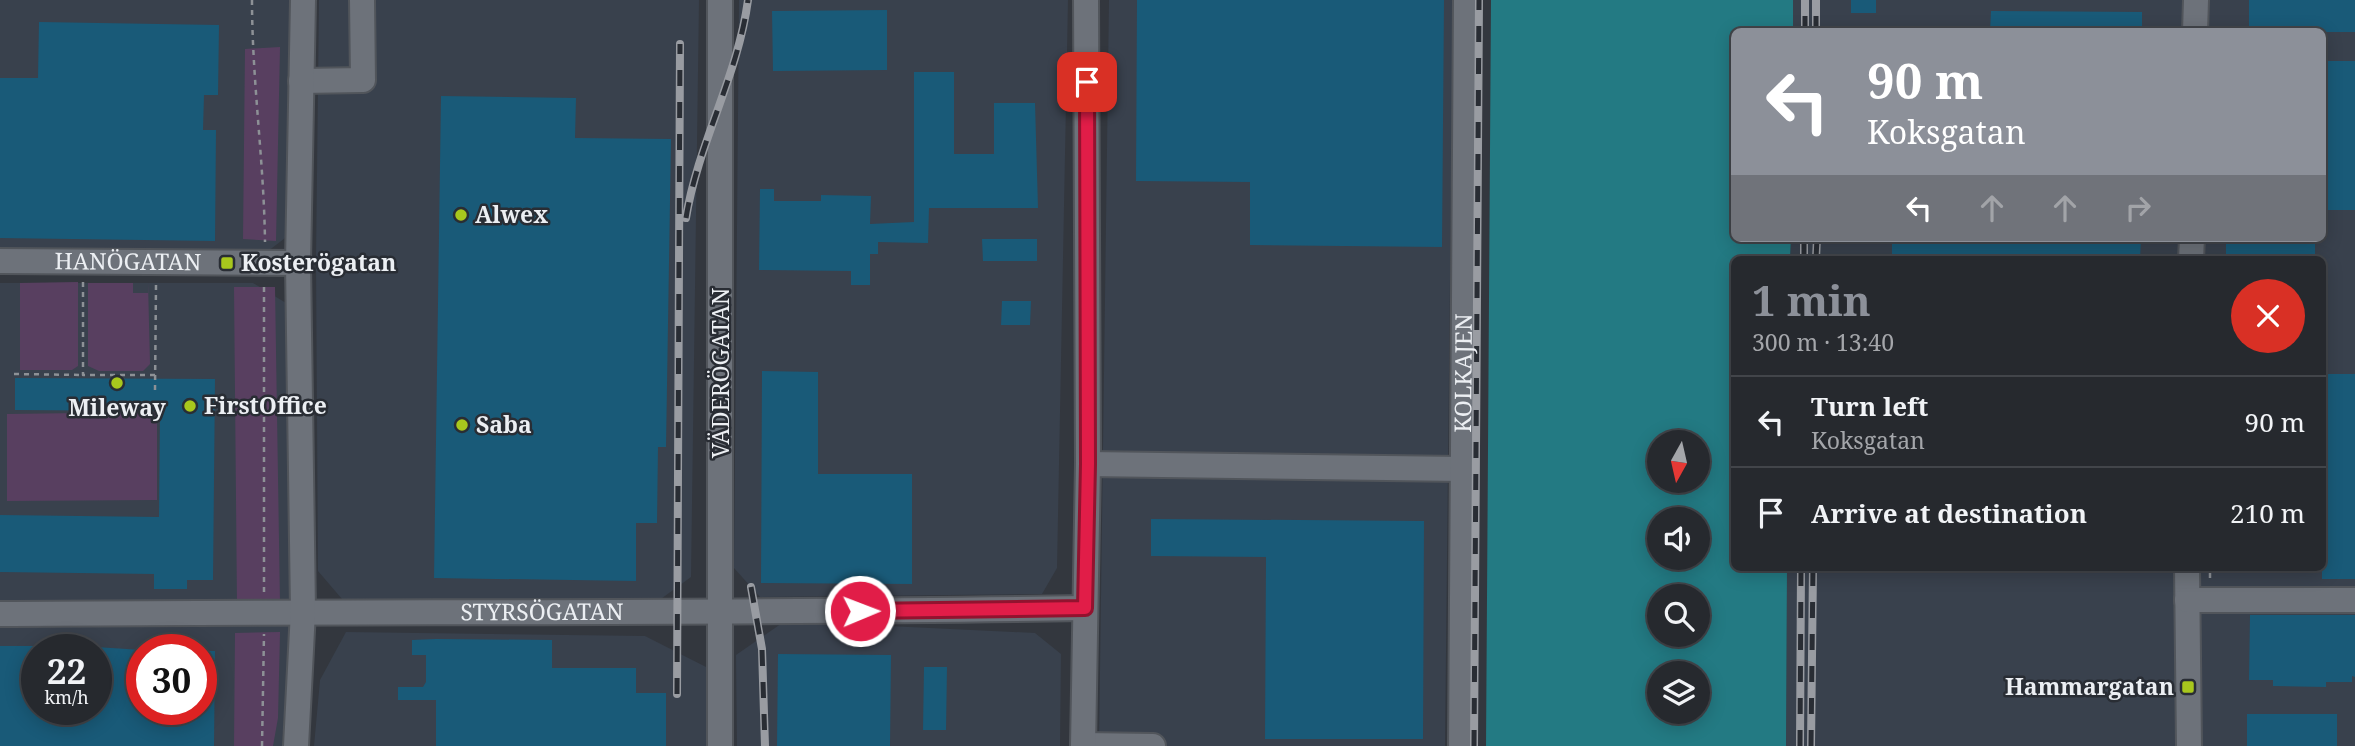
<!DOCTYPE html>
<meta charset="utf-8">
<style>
:root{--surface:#26292e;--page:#32353a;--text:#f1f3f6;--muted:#a4a6aa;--line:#42454a;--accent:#8c9099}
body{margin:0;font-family:"Noto Serif",serif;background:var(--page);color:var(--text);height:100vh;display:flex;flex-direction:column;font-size:26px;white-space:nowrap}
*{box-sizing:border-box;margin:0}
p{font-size:23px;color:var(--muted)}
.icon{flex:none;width:38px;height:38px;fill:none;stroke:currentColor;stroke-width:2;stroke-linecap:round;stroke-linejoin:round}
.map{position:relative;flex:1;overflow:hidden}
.sheet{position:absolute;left:1731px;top:256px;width:595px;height:315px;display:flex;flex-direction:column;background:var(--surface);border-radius:10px;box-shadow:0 4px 18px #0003,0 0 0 2px var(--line)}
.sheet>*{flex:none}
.banner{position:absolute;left:1731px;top:28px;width:595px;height:214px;border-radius:10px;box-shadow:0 4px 18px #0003,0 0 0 2px var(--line);background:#8c9099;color:#fff;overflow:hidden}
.needle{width:46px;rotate:188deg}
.buttons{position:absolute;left:1647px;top:430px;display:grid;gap:14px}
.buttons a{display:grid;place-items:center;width:63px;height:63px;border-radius:50%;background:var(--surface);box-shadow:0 4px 18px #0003,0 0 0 2px var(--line);font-size:35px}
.speed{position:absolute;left:21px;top:634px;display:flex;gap:14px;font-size:35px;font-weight:700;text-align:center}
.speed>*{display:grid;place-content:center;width:91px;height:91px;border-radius:50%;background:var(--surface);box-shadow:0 4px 18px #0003,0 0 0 2px var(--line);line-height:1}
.speed small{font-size:18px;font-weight:400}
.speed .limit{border:10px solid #d22;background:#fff;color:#111}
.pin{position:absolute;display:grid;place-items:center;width:60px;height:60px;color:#fff;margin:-30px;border-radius:14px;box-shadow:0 4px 10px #0006}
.me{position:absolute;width:77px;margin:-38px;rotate:89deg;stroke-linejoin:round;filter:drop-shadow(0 0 5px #0008)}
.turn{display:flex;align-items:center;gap:24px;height:147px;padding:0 21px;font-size:32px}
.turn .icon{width:91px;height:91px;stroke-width:2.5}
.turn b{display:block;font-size:49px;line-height:60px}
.lanes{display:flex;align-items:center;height:66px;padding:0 21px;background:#0003;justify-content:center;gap:35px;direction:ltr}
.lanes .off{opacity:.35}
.round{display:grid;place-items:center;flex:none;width:74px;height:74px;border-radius:37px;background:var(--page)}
.summary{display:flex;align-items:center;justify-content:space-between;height:119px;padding:0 21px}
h1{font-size:42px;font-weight:700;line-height:52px;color:var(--accent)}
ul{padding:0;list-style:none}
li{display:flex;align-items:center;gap:21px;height:91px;padding:0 21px;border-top:2px solid var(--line)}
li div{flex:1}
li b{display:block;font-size:26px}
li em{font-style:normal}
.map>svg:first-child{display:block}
</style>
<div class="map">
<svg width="2355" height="746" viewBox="0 0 2355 746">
<rect width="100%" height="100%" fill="#33373e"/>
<path fill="#39414d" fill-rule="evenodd" d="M0 0H293L289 235 259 258 0 252Z
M319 0H699L691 577 658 601 342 599 318 571 316 261Z
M739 0H1068L1057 568 1042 594 760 597 734 568Z
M1109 0H1453L1445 746H1099Z
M1793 0H2355V746H1786L1787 567H2322V259H1790L1791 238H2322V32L1793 31Z
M0 283H253L286 303 294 564 282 746H0ZM37 649H96V709H37ZM142 649H201V709H142Z
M785 621 1035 633 1061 654 1060 746H737L736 655Z
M346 632 645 636 708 668 707 746H314L320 680Z"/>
<path fill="#583f60" d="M280 47 276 241 243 239 245 49Z
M78 282V366L72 370H20V283Z
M148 282 150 364 143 371H99L88 366V283H133V293H148Z
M234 287H275L280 604 237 605Z
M157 412V500L7 501V414Z
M280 632 278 718 273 746H234L235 633Z"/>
<path fill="#237a83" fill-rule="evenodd" d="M1491 0H1793V31L1734 32V238H1791L1790 259H1734V567H1787L1786 746H1486ZM1659 443H1698V481H1659ZM1659 520H1698V558H1659ZM1659 597H1698V635H1659ZM1659 674H1698V712H1659Z"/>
<path fill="#195a78" d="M1137 0H1444L1442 247 1250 245V182L1136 181Z
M1851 0H1876V13H1851Z
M2249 0H2355V32H2249Z
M887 10V70L773 71 772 11Z
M1991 11 2142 12V32H1990Z
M39 22 219 25 218 95H204L203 130H216L215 241 0 238V78H38Z
M2322 61H2355V210H2322Z
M914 72H954V154H994V103H1035L1038 208H929L928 243 878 242V254H870V285H851V271L759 270 760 189H774V201H821V195L871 196 870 224 914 222Z
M441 96 576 98 575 138 671 139 666 447H658L657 523H636V581L434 578Z
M1892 238H2141L2140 259H1892Z
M2226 238H2315V259H2226Z
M982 239H1037V261H983Z
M1002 301H1031L1030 325H1001Z
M762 371 818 372V474H912V584L761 583Z
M2322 374H2355V579H2322Z
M15 378 215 379 213 580H187V589H154V574L0 572V515L159 517 160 411 15 410Z
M1151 519 1424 521 1423 739H1265L1266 557 1151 556Z
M2250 615H2355V677L2352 676V682H2326V687L2273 686V680H2249Z
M436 639 552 640V668H636V693H666V746H436V700H398V687H423L426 682V655H412V640Z
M0 646H37V709H96V647L142 650V709H201V651H215L214 746H0Z
M778 654 891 655 890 746H777Z
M924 667H947L946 730H923Z
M2247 714H2337V746H2247Z"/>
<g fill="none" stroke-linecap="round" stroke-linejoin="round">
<g stroke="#51555b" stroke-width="28">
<g id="minor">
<path d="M2195 32 2196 0"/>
<path d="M301 81 363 80 362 0"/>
<path d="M2191 259 2192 238"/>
<path id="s1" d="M0 261 298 263"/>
<path d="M1088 464 1462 469"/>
<path d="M2187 567 2189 746"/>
<path d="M2187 600H2355"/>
<path id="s2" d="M0 614C362 611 723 614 1085 608"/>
<path d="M1083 745 1153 746"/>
<path d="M296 746 303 611 298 263 303 0"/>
<path d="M720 746V0"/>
<path d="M1083 746 1088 464 1086 0"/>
<path id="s3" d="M1461 746 1466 0"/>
</g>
</g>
<path stroke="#8d9196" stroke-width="2.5" stroke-dasharray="5 5" stroke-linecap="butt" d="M252 0C252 81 264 161 265 242
M83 282V375H155
M14 374 83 375
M155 390 156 284
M2210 578V567
M264 592V284
M262 746 264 634"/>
<use href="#minor" stroke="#6d727a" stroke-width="24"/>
<g stroke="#999ca2" stroke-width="8">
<path id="rail" d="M1805 32V0
M1816 32V0
M686 218C698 143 738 76 748 0
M1804 259V238
M1816 259 1817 238
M751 587 762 649 765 746
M677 694 680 44
M1474 746 1479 0
M1800 746 1801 567
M1811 746 1813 567"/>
</g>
<use href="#rail" stroke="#292d34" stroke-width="5" stroke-dasharray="16" stroke-linecap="butt"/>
</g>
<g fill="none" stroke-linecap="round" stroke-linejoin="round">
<g stroke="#92132f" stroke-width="18">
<path id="route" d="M860 611 1085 608 1088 464 1087 82"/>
</g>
<use href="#route" stroke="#e11d48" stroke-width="12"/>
</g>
<g fill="#a8c71d" stroke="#292d34" stroke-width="2.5">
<circle cx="461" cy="215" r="7"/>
<rect x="220" y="256" width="14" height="14" rx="3.5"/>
<circle cx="117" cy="383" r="7"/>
<circle cx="190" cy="406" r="7"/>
<circle cx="462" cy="425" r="7"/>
<rect x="2181" y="680" width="14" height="14" rx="3.5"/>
</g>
<g text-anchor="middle" stroke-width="5" stroke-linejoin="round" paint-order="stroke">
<g font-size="23" font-weight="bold" fill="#eceff3" stroke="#292d34" text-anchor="start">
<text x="475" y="223">Alwex</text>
<text x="241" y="271">Kosterögatan</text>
<text x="204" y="414">FirstOffice</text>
<text x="117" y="416" text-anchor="middle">Mileway</text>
<text x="476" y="433">Saba</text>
<text x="2174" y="695" text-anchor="end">Hammargatan</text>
</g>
<g font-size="23" fill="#eceff3" stroke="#292d34">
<text dy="8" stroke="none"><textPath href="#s1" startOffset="128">HANÖGATAN</textPath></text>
<text transform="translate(721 373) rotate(-90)" y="8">VÄDERÖGATAN</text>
<text dy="8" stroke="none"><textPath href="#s3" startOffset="373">KOLKAJEN</textPath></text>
<text dy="8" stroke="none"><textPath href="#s2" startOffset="542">STYRSÖGATAN</textPath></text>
</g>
</g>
</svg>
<div class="buttons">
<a><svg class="needle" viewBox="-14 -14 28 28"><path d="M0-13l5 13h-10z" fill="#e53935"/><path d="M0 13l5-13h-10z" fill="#a4a6aa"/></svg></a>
<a><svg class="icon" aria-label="sound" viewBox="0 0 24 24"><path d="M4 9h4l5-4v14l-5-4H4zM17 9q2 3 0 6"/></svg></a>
<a><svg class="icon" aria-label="search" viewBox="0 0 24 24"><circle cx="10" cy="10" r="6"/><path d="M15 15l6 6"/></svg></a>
<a><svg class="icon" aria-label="layers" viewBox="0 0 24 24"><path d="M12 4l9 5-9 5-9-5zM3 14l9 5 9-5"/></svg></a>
</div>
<div class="speed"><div>22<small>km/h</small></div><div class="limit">30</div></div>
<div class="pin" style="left:1087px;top:82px;background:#d93025"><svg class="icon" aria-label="arrive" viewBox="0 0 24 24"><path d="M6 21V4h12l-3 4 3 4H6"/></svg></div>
<svg class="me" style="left:860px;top:611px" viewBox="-20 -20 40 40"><circle r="17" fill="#e11d48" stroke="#fff" stroke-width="3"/><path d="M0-11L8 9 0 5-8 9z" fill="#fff"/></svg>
<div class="banner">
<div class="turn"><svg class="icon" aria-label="left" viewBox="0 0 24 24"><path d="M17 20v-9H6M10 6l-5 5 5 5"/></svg><div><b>90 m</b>Koksgatan</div></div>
<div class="lanes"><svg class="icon" aria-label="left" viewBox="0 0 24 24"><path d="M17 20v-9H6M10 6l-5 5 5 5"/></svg><svg class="icon off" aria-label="ahead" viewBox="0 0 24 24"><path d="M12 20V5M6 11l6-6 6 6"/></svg><svg class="icon off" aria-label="ahead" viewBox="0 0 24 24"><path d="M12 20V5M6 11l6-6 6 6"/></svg><svg class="icon off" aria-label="right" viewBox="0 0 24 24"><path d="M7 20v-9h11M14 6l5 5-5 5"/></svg></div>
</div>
<section class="sheet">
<div class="summary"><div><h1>1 min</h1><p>300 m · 13:40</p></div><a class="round" style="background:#d93025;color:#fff"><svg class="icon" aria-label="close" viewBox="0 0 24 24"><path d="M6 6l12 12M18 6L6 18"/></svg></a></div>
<ul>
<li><svg class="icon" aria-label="left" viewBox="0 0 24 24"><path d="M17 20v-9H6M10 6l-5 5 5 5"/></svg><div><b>Turn left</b><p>Koksgatan</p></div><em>90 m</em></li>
<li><svg class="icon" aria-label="arrive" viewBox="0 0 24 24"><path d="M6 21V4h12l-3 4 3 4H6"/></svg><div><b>Arrive at destination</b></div><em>210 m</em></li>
</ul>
</section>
</div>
